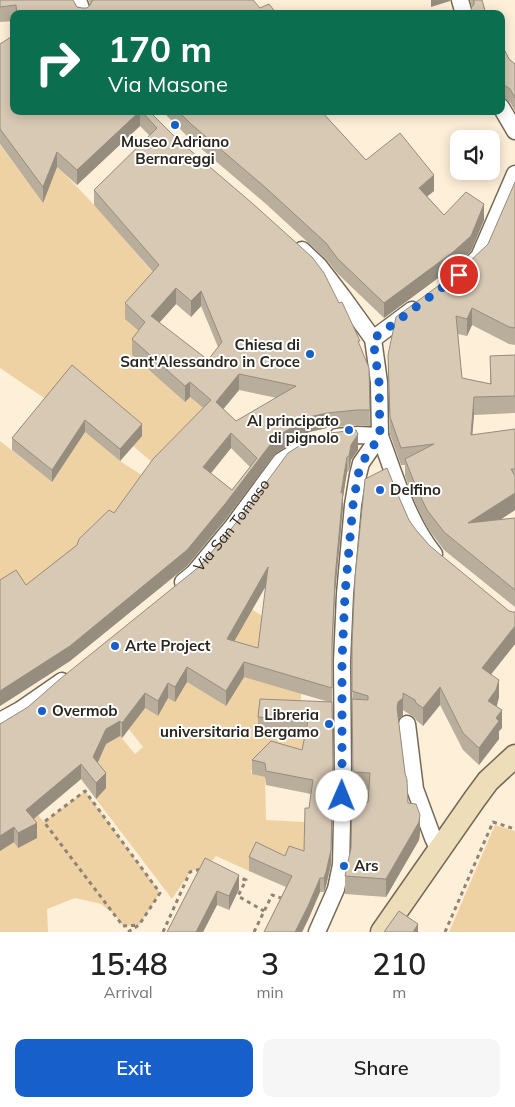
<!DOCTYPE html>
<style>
:root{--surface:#fff;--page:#f6f6f6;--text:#222;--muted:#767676;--accent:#1760cb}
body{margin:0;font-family:Mulish,sans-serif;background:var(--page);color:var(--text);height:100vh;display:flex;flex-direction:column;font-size:19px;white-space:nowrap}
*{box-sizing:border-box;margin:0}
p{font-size:16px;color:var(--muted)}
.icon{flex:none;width:28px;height:28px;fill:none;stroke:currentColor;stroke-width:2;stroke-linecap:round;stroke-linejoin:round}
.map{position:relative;height:932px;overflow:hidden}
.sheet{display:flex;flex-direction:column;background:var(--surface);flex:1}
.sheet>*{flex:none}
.top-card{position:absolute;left:10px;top:10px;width:495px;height:105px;border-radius:10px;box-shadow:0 2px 12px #0003;background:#0b6e4f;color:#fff;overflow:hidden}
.fabs{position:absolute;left:450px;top:130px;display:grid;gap:10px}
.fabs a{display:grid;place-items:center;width:50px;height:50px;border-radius:10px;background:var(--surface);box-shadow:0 2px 12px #0003;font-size:25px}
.pin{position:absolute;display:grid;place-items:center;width:42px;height:42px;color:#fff;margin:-21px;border:2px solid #fff;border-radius:50%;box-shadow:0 1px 5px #0007}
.me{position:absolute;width:55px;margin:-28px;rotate:1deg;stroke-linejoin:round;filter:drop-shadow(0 0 4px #0008)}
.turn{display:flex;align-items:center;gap:18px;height:105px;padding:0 15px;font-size:22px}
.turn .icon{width:65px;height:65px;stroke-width:2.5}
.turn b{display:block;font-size:35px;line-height:42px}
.eta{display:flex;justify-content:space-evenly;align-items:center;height:85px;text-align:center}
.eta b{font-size:30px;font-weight:600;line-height:35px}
.button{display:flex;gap:10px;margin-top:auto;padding:10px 15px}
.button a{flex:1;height:58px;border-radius:10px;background:var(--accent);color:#fff;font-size:20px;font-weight:600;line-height:58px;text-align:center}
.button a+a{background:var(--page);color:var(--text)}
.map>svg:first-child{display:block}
</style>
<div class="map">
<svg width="515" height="932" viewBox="0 0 515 932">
<rect width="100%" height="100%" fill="#feefd9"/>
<path fill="#efd2a4" d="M0 145 43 202 57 167C92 200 122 237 154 274L145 337 132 355 185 402 190 397 211 415 159 468 133 446 141 436 50 402 0 368Z
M85 432 120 461 149 480 44 587 0 595V441L52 482Z
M246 606 266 618 301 694V715L258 731 308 735 302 764H253L251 773 265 777 266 820 305 822 304 860 256 856 249 871 216 856 211 862 190 872 172 899 96 799 106 788 93 772 106 744 120 736 135 754 143 747 128 728 145 708 158 716 168 698 187 682 226 706 213 677Z
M85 791 160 893 139 925 123 926 114 914 101 904 75 898 47 909 48 932H0V851C14 841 24 826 38 815L44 822Z
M495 825 515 831V932H449Z"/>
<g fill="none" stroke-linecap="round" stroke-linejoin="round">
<g stroke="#756956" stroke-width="19">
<g id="street">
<path d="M78 0 83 14"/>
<path d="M460 0 464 14"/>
<path d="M501 107 515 131"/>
<path d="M302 250 319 266 342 296 373 339 379 382 380 436 361 463 358 475 353 505 345 594 342 661 343 778 341 865 336 889 317 932"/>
<path d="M469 266 479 257 515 174"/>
<path d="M373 339 412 310"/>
<path d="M380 436C395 476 407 520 434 554"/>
<path d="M337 437 358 435 380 436"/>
<path id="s1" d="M183 582 194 573 233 526 281 461 302 448"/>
<path d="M0 721 20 710 62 681"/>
<path d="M407 724 415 789 433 838 439 850"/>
</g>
</g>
<g stroke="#756956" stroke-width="25">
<path id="secondary" d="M382 932 474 800 488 781 515 756"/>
</g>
<path stroke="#8e8476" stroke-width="3" stroke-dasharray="4 4" stroke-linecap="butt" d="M235 876 246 880 238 896 264 911
M128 932 139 925 160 893 85 791 44 822 123 926 139 925
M163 932 190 872 201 869
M254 932 272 895 284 899
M445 932 493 822 515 829"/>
<use href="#street" stroke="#fff" stroke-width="16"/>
<use href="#secondary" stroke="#eeddb9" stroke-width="22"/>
</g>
<path fill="#b9ad9b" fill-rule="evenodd" d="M0 0 74 2 77 7 82 8H87L90 5 89 0H253L260 8 277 14H14V21L0 22Z
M470 0H482L486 14H471V8L472 7Z
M501 43 509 59 515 64V111L510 102 504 98 501 93Z
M0 44 14 111H149L360 346 369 368 370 426 357 425 327 428 309 432 276 453 225 520 187 566 70 661 0 706V580L26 585 77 545 114 513 203 408 190 397 185 402 132 355V339L139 331 125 319V303L153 272 94 205V190L150 136 140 126 77 185 57 167 43 203 0 144ZM176 304 191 317 201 306 218 347 208 360 159 323ZM239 390 277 398 236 421 223 409ZM231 448 250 467 232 490 211 473Z
M162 111H321L366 160 434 191 427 196 444 215 484 220 471 251 453 267 384 318 337 273 326 259 266 204 191 140Z
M515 182V345L509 344 472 325 467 336 458 334 462 378 490 384V356L515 355V413L474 415 472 435 515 429V510L500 520 515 518V607L444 550 427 527 416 505 405 476V465H401L390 434 388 373V355L465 266 488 244Z
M72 365 142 436 120 461 85 432 52 482 12 450V438Z
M358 450 351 460 349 471 347 472 343 497V507L335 593 332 658 333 778 331 864 326 886 324 892H320L302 932H264L286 887 249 871V857L285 856 304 851 311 794 266 785 265 777 252 774V760L302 750 305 734 258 731V717L329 702 244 677 226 706 187 682 175 702 168 698 158 716 145 708 122 738 120 736 106 744 98 763 106 788 96 799 81 779 34 819 37 838 18 848 14 842 0 851V724L28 707 200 566 241 517ZM266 586 258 648 234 641Z
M398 495 409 520 416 530 515 644 491 674 499 697 497 706 502 728 499 731V739L479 765 463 750 440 705 423 726 416 720 415 718 403 710V715L398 719 408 803 420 833 419 840 386 897 345 894V876L368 802 369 790H353L352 644Z
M205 858 239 889 229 910 217 905 203 932H167Z"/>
<path fill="#968d7e" d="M431 0H450V1L431 7Z
M140 111V126L77 185V170Z
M57 152V167L43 203V187Z
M434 175V191L419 203V188Z
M484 204V220L471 251 453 267 384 318V303Z
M176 288V304L151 332V316Z
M201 291V306L191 317V301Z
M472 308V325L467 336V319Z
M239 374V390L216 418V402Z
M190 382V397L185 402V386Z
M474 397V415L471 453V435Z
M327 413V428L309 432 276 453 225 520 187 566 70 661 0 706V691L187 550 276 437 309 417Z
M85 420V432L52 482V470Z
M142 424V436L120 461V449Z
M231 433V448L203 483V467Z
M358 434V450L351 460 349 471V456L351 445Z
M347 457V472L343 497V507L335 593 332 661 335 578 341 493Z
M515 493V510L468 541V523Z
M268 567V582L227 654V639Z
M515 626V644L482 686V668Z
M244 662V677L226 706V691Z
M187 667V682L175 702V687Z
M499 680V697L496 708 488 701Z
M168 683V698L158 716V701Z
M440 687V705L423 726V708Z
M145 693V708L122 738V723Z
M403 693V715L398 720 397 708 398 702Z
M502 710V728L499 731V739L479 765V748L496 718Z
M120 721V736L106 744 93 772V757L106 729Z
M81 764V779L26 825V810Z
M106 773V788L96 799V783Z
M333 778 331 864 326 886 324 892V878Z
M420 815V833L419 840 386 897V879Z
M37 823V838L18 848V833Z
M14 827V842L0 851V836Z
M239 875V889L229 910V896Z
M320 878V892L309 918 302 932H295Z
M217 891V905L203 932H196Z
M418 924V932H413Z"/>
<path fill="#d7c9b4" stroke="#968d7e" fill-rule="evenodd" d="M0 0H73L77 7 82 8H87L90 5 93 0H253L260 8 269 4 277 14H17L16 5 0 7Z
M474 0H482L486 14H473L471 8 474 4Z
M14 35V111H140L77 170 57 152 43 187 0 129V44Z
M501 43 509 59 515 64V98L510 89 504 85 501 80Z
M141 111H149L177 139 252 203 312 257 324 273 339 303 342 302 360 341H358L369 368 370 410H357L327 413 309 417 276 437 225 504 187 550 70 646 0 691V580L16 570 26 585 77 545 79 539 109 510 114 513 153 459 211 400 190 382 185 386 132 339 145 322 125 303 159 265 94 190 157 128ZM176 288 191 301 201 291 222 342 208 360 151 316ZM239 374 296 386 236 421 216 402ZM231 433 257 458 232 490 203 467Z
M178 111H321L366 160 400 133 434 175 419 188 444 215 466 192 484 204 471 236 453 252 384 303 337 258 326 243 266 188 191 124Z
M515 182V328L509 327 472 308 467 319 456 316 462 378 491 384 490 356 515 355V396L474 397 471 435 515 429V469H511L515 476V493L468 523 515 518V590L444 532 427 510 416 487 405 459 434 444 401 448 390 417 388 355 396 317 465 266 488 244Z
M72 365 142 424 120 449 85 420 52 470 12 438Z
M356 430 358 434 351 445 349 456 347 457 341 493 343 492 335 578 332 645V688L244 662 226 691 187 667 175 687 168 683 158 701 145 693 122 723 120 721 106 729 93 757 106 773 96 783 81 764 26 810 37 823 18 833 14 827 0 836V724L28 707 60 679 200 566 241 517 288 453 315 436 330 433ZM268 567 258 648 227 639Z
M387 468 398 495 409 520 416 530 430 546 509 611 513 612H515V626L482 668 499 680 496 690 488 701 502 710 496 718 499 721 479 748 463 733 440 687 423 708 416 703 415 700 403 693V698L398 702 397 708 405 773 407 780 408 803 416 804 420 815 419 822 386 879 345 876 351 848 352 802H368L370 773 353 772 352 699 368 700V696L352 691V644L355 577 365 479Z
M260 699 332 702 333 764 331 850 326 872 324 878H320L309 904 295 932H264L292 876 249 857 256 842 285 856 289 846 304 851 305 808H309L313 780 266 771 265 763 252 760 271 741 302 750 308 721 258 717Z
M205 858 239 875 229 896 217 891 196 932H167Z
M399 911 418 924 413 932H384Z"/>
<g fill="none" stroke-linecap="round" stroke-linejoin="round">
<path stroke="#1760cb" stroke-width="9" stroke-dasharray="0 16.2" d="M342 796V661L345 594 353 505 358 475 361 464 380 436 379 382 373 339 459 275"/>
</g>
<g fill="#1760cb" stroke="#fff" stroke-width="2">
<circle cx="175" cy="125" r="5"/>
<circle cx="310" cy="354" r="5"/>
<circle cx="349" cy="430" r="5"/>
<circle cx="380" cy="490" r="5"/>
<circle cx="115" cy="646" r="5"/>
<circle cx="42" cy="711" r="5"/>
<circle cx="329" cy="724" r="5"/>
<circle cx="344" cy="866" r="5"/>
</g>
<g text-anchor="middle" stroke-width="4" stroke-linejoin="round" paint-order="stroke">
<g font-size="15" font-weight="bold" fill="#2a251d" stroke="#fff" text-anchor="start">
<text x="175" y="147" text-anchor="middle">Museo Adriano<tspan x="175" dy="17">Bernareggi</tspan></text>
<text x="300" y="350" text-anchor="end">Chiesa di<tspan x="300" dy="17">Sant'Alessandro in Croce</tspan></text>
<text x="339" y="426" text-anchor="end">Al principato<tspan x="339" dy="17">di pignolo</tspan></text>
<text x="390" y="495">Delfino</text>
<text x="125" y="651">Arte Project</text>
<text x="52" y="716">Overmob</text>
<text x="319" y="720" text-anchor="end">Libreria<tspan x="319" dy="17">universitaria Bergamo</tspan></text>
<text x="354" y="871">Ars</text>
</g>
<g font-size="15" fill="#2a251d" stroke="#fff">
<text dy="5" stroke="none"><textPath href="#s1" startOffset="75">Via San Tomaso</textPath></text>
</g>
</g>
</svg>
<div class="fabs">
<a><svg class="icon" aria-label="sound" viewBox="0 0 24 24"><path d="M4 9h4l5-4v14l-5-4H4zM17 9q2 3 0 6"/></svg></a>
</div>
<div class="pin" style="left:459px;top:275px;background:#d93025"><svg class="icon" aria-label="arrive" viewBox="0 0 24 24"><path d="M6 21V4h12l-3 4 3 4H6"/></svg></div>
<svg class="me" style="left:342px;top:796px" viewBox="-20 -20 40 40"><circle r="19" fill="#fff"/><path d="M0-13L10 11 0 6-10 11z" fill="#1760cb"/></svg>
<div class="top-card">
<div class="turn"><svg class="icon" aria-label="right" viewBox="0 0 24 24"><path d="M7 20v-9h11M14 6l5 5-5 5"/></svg><div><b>170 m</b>Via Masone</div></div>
</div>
</div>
<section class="sheet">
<div class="eta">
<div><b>15:48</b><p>Arrival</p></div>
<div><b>3</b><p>min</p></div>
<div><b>210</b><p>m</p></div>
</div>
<div class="button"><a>Exit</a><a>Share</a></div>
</section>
